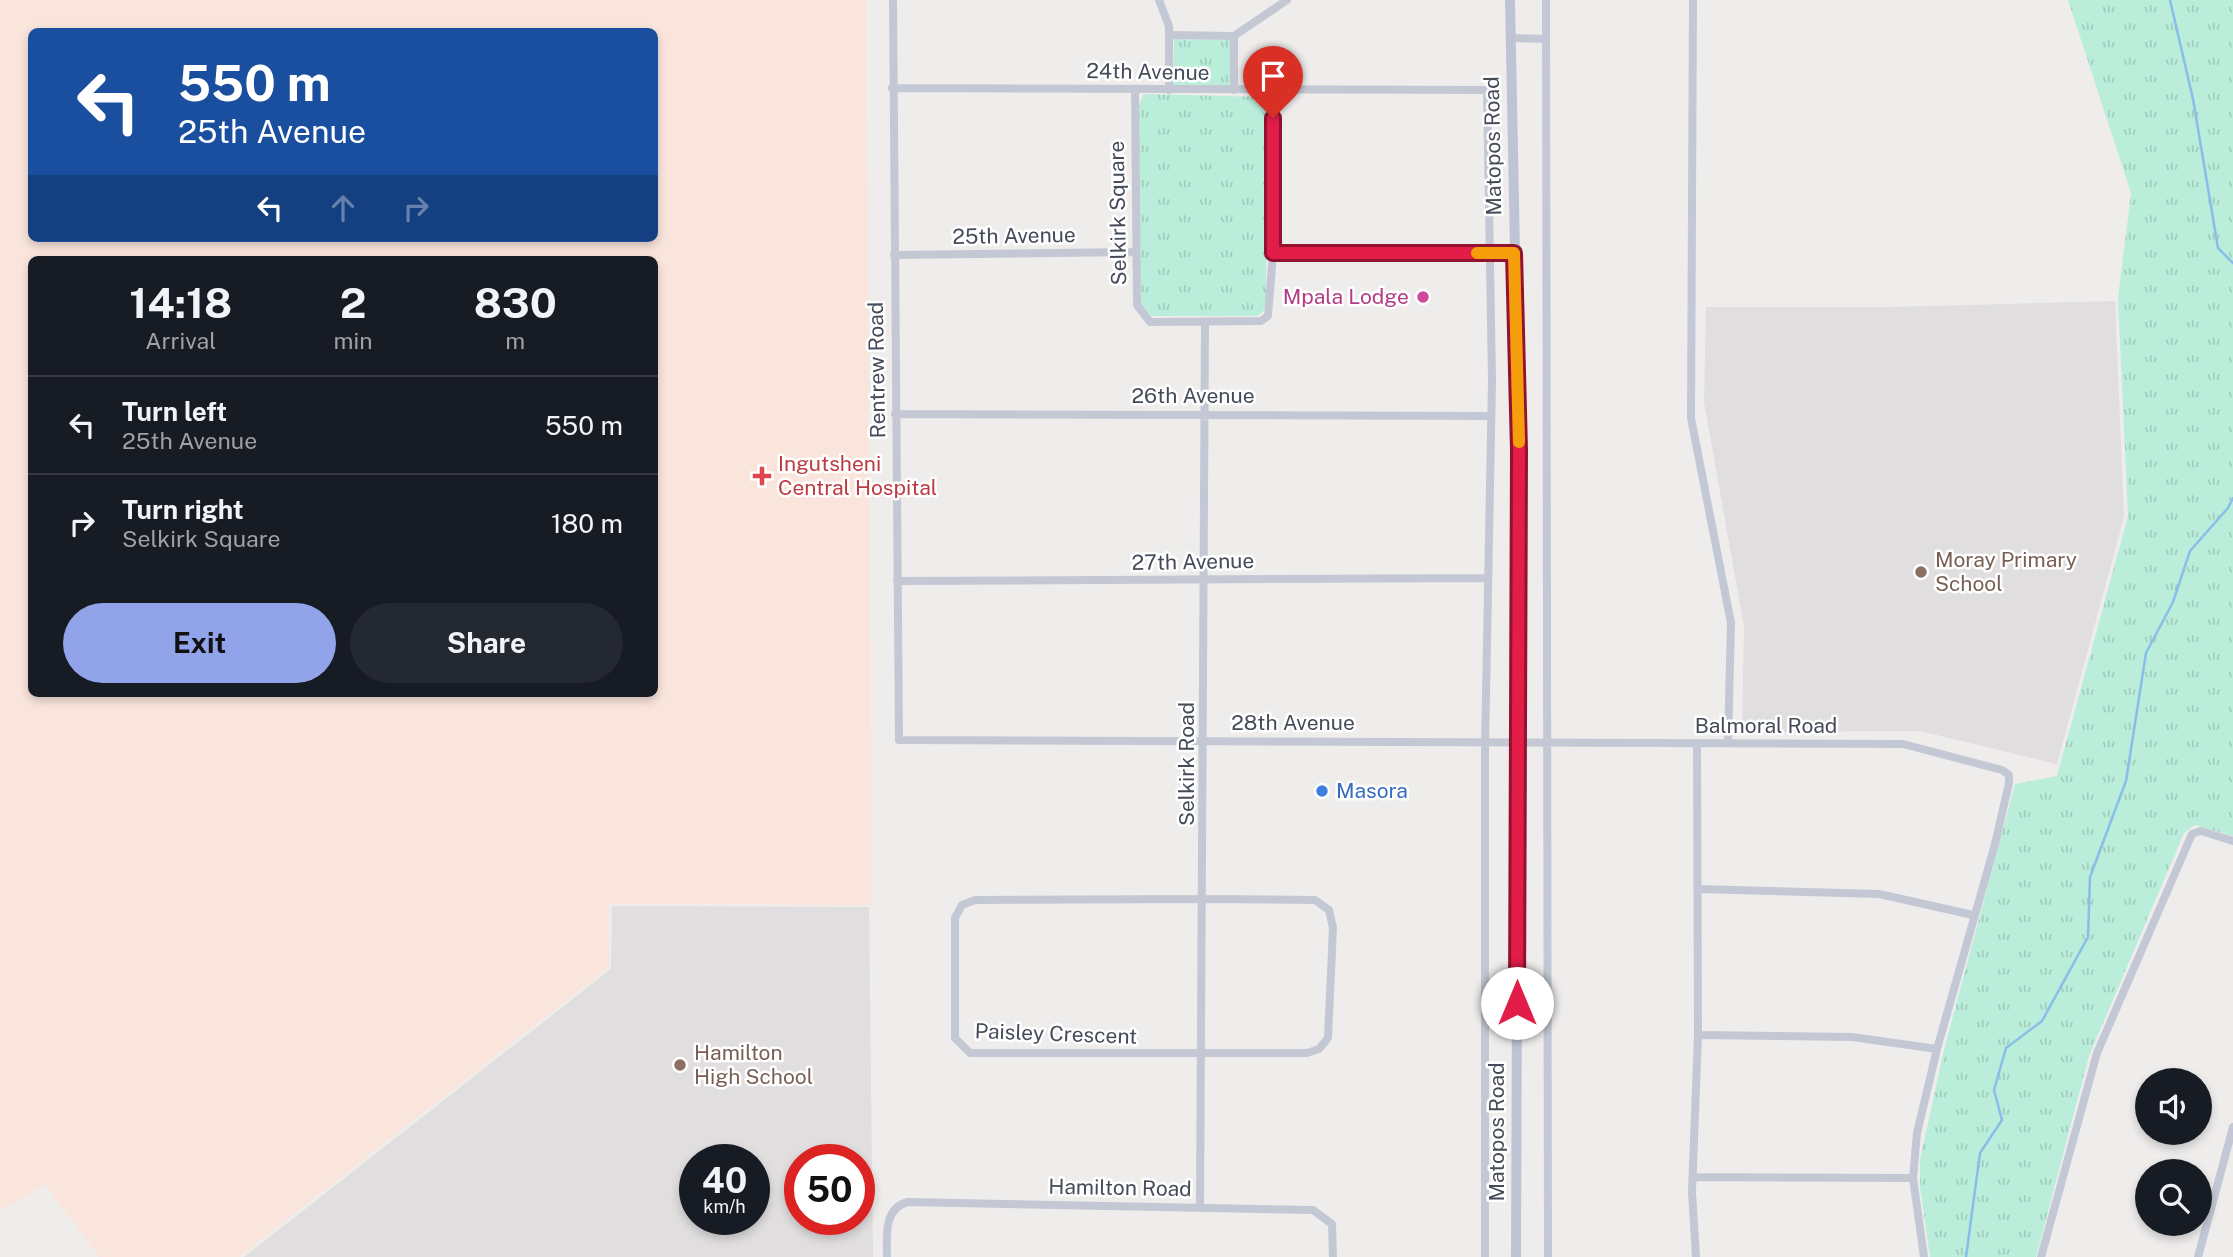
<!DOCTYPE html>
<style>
:root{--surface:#171b24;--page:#242831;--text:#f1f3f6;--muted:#9ea1a6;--line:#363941;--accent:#91a3e9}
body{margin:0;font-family:"Public Sans",sans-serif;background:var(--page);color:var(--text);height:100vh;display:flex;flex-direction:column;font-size:26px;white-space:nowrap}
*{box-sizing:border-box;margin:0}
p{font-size:23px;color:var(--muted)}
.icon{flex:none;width:38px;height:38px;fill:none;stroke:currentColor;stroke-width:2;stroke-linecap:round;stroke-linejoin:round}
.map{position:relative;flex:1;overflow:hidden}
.sheet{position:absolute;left:28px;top:256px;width:630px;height:441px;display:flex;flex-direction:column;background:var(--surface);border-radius:10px;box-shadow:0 4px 10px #0003}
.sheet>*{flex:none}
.top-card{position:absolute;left:28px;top:28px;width:630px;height:214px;border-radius:10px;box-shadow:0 4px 10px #0003;background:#1a4fa0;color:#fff;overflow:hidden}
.fabs{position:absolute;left:2135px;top:1068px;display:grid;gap:14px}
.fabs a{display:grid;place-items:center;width:77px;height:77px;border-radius:50%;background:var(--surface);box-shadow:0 4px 10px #0003;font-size:35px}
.speed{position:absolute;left:679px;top:1144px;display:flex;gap:14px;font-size:35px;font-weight:700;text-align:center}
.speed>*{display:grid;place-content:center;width:91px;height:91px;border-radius:50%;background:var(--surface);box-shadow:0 4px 10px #0003;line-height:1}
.speed small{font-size:18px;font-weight:400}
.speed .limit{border:10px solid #d22;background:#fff;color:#111}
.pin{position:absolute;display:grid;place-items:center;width:60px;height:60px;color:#fff;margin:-72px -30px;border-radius:50% 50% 50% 0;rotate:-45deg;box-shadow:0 0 7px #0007}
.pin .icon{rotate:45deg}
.me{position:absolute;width:77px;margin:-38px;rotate:0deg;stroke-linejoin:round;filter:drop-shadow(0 0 5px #0008)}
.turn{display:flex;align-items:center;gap:24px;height:147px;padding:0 35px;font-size:32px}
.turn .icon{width:91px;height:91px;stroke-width:2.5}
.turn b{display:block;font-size:49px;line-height:60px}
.lanes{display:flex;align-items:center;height:66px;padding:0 35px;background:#0003;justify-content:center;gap:35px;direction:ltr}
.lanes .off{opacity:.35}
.eta{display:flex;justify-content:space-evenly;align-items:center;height:119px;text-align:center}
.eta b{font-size:42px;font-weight:700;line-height:49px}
.action{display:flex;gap:14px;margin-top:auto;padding:14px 35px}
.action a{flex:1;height:80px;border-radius:42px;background:var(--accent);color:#111;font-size:28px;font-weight:700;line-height:80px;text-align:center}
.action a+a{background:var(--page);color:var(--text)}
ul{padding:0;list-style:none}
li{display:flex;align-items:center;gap:21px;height:98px;padding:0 35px;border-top:2px solid var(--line)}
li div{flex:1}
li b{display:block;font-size:26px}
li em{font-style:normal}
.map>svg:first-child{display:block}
</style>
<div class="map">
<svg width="2233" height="1257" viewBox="0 0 2233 1257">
<defs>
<pattern id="grass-tufts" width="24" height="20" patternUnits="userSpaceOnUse" patternTransform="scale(1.75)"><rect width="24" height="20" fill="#baedda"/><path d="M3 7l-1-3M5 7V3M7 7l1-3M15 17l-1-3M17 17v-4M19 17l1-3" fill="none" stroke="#a1cdbd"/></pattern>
</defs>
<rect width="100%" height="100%" fill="#efedec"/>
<path fill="#e0dede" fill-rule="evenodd" d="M2115 301 2124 517 2057 764 1920 731 1742 732 1744 627 1704 402 1706 307H1887Z
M612 906 869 907 873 1257H244L611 969ZM695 1160H754V1220H695ZM800 1160H859V1220H800Z"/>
<path fill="#fae5dc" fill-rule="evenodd" d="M0 0H866L872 905 609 904V967L239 1257H99L45 1185 0 1211ZM32 32H654V238H32ZM32 259H654V693H32Z"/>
<path fill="url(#grass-tufts)" d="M2068 0H2233V836L2195 825 2184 833 2089 1056 2036 1257H1930L1920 1186V1159L1944 1050 2015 784 2057 776 2128 516 2118 298 2131 193Z
M1174 39 1230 40V87L1173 86Z
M1144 94 1264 97 1267 104 1266 302 1263 312 1257 316H1151L1140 303 1138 107Z"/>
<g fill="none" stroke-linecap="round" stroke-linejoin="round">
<path stroke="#88bee9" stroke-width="2.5" d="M2170 0 2193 99 2218 248 2233 263
M1966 1257 1980 1153 2002 1120 1994 1090 2006 1048 2042 1021 2088 937 2090 877 2126 781 2146 653 2173 602 2190 551 2228 508 2233 498"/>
<path stroke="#c3c8d4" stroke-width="8" d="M893 0 899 740 1903 744 2002 770 2009 775V783L1995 844 1937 1049 1917 1133 1913 1178 1924 1257
M1159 0 1169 26V90
M1546 0 1548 1257
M1693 0 1691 418 1731 623 1728 743
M1169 35 1234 36
M1511 38 1546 39
M892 88 1487 90 1492 380 1485 748V1257
M1135 89 1137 305 1150 322 1261 321 1268 316 1273 253V91
M1234 90V36L1287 0
M1273 253H1514
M894 255 1134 252
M895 414 1491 416
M897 581 1488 578
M1698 889 1879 894 1973 915
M1204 899 1315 900 1329 910 1333 928 1328 1038 1319 1049 1307 1053H970L955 1038V918L962 905 975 900Z
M1698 1035 1852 1037 1937 1049
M1693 1177 1913 1178
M1200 1206 1205 322
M887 1257C887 1237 883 1208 908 1202L1313 1210 1332 1224 1333 1257
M1696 1257 1692 1192 1698 1035 1697 744
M2041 1257 2097 1053 2192 834 2201 831 2233 841
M2198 1257 2233 1127"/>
<path stroke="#bfc4d5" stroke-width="10" d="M1510 0 1519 450 1516 1257"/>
</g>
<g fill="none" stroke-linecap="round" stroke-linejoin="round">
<g stroke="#92132f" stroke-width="18">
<path id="route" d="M1273 118V253H1514L1519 450 1517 1003"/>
</g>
<use href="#route" stroke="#e11d48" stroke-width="12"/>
<path stroke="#f59e0b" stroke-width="12" d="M1477 253H1514L1519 442"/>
</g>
<circle fill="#d1479c" stroke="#fff" stroke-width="2.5" cx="1423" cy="297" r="7"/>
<path fill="#e0444e" stroke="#fff" stroke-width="2.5" d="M758.5 465.5h7v7h7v7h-7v7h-7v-7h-7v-7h7z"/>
<g fill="#8d6e63" stroke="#fff" stroke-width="2.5">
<circle cx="1921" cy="572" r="7"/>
<circle cx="680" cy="1065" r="7"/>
</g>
<circle fill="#3f7fe0" stroke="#fff" stroke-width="2.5" cx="1322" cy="791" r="7"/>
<g text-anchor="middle" stroke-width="5" stroke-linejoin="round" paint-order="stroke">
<g font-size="21" fill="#454b59" stroke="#fff">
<text transform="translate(1148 72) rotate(1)" y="7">24th Avenue</text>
<text transform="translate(1493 146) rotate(-91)" y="7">Matopos Road</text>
<text transform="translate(1118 213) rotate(-91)" y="7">Selkirk Square</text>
<text transform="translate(1014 236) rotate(-1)" y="7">25th Avenue</text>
<text transform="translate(877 370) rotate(-91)" y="7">Rentrew Road</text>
<text x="1193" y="403">26th Avenue</text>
<text transform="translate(1193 562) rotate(-1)" y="7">27th Avenue</text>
<text x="1293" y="730">28th Avenue</text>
<text x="1766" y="733">Balmoral Road</text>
<text transform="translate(1187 764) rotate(-90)" y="7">Selkirk Road</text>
<text transform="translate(1056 1034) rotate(2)" y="7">Paisley Crescent</text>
<text transform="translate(1497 1132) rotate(-90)" y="7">Matopos Road</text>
<text transform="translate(1120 1188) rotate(1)" y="7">Hamilton Road</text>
</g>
<g font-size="21" fill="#b23c85" stroke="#fff" text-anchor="end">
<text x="1409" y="304">Mpala Lodge</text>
</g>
<g font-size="21" fill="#be3a42" stroke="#fff" text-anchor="start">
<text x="778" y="471">Ingutsheni<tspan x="778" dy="24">Central Hospital</tspan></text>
</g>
<g font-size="21" fill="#785e54" stroke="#fff" text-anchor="start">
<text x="1935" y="567">Moray Primary<tspan x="1935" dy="24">School</tspan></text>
<text x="694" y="1060">Hamilton<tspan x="694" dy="24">High School</tspan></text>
</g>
<g font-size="21" fill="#366cbe" stroke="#fff" text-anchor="start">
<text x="1336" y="798">Masora</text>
</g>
</g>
</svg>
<div class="fabs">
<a><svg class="icon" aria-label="sound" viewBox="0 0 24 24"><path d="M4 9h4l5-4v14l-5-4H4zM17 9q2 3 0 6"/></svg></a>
<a><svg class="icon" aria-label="search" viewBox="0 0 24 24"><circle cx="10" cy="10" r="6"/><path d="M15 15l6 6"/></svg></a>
</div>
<div class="speed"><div>40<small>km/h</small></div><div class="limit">50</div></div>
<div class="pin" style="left:1273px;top:118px;background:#d93025"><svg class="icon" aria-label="arrive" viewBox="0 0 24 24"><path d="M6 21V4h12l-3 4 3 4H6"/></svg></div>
<svg class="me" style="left:1517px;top:1003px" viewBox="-20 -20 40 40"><circle r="19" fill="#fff"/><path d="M0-13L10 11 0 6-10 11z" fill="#e11d48"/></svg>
<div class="top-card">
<div class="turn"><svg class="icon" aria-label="left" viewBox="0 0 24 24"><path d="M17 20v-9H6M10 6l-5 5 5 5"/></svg><div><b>550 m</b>25th Avenue</div></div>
<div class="lanes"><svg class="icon" aria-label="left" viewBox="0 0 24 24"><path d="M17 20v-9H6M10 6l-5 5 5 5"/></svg><svg class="icon off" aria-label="ahead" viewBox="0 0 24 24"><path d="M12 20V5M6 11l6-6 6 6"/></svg><svg class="icon off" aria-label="right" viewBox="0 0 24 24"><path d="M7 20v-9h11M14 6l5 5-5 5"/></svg></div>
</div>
<section class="sheet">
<div class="eta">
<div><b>14:18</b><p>Arrival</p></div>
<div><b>2</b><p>min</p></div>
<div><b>830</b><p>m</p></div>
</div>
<ul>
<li><svg class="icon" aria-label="left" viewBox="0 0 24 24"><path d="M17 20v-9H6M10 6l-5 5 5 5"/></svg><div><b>Turn left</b><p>25th Avenue</p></div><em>550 m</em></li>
<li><svg class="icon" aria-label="right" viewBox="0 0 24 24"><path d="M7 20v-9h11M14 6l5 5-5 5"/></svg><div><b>Turn right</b><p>Selkirk Square</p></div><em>180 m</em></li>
</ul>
<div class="action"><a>Exit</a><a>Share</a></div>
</section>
</div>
